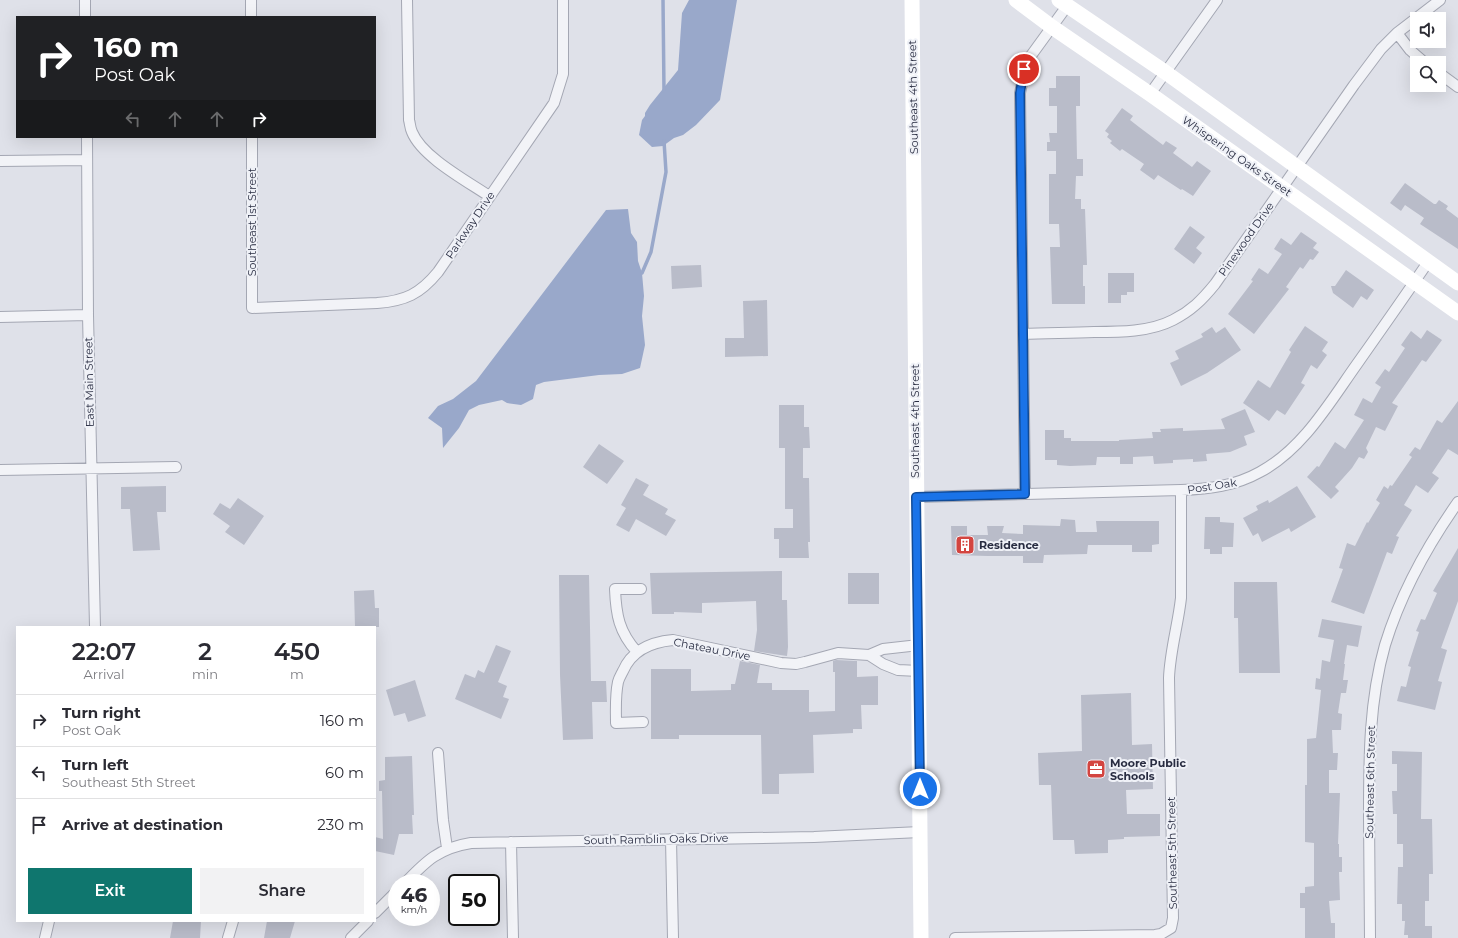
<!DOCTYPE html>
<style>
:root{--surface:#fff;--page:#f2f2f3;--text:#2b2b33;--muted:#7c7c81;--line:#e1e1e2;--accent:#0f766e}
body{margin:0;font-family:Montserrat,sans-serif;background:var(--page);color:var(--text);height:100vh;display:flex;flex-direction:column;font-size:15px;white-space:nowrap}
*{box-sizing:border-box;margin:0}
p{font-size:13px;color:var(--muted)}
.icon{flex:none;width:22px;height:22px;fill:none;stroke:currentColor;stroke-width:2;stroke-linecap:round;stroke-linejoin:round}
.map{position:relative;flex:1;overflow:hidden}
.sheet{position:absolute;left:16px;top:626px;width:360px;height:296px;display:flex;flex-direction:column;background:var(--surface);border-radius:0px;box-shadow:0 4px 16px #0002}
.sheet>*{flex:none}
.top-card{position:absolute;left:16px;top:16px;width:360px;height:122px;border-radius:0px;box-shadow:0 4px 16px #0002;background:#202124;color:#fff;overflow:hidden}
.buttons{position:absolute;left:1410px;top:12px;display:grid;gap:8px}
.buttons a{display:grid;place-items:center;width:36px;height:36px;border-radius:0px;background:var(--surface);box-shadow:0 4px 16px #0002;font-size:20px}
.speed{position:absolute;left:388px;top:874px;display:flex;gap:8px;font-size:20px;font-weight:700;text-align:center}
.speed>*{display:grid;place-content:center;width:52px;height:52px;border-radius:50%;background:var(--surface);box-shadow:0 4px 16px #0002;line-height:1}
.speed small{font-size:10px;font-weight:400}
.speed .limit{border:2px solid #111;border-radius:6px;background:#fff;color:#111}
.pin{position:absolute;display:grid;place-items:center;width:34px;height:34px;color:#fff;margin:-17px;border:2px solid #fff;border-radius:50%;box-shadow:0 1px 4px #0007}
.me{position:absolute;width:44px;margin:-22px;rotate:0deg;stroke-linejoin:round;filter:drop-shadow(0 0 3px #0008)}
.turn{display:flex;align-items:center;gap:14px;height:84px;padding:0 12px;font-size:18px}
.turn .icon{width:52px;height:52px;stroke-width:2.5}
.turn b{display:block;font-size:28px;line-height:34px}
.lanes{display:flex;align-items:center;height:38px;padding:0 12px;background:#0003;justify-content:center;gap:20px;direction:ltr}
.lanes .off{opacity:.35}
.eta{display:flex;justify-content:space-evenly;align-items:center;height:68px;text-align:center}
.eta b{font-size:24px;font-weight:600;line-height:28px}
.button{display:flex;gap:8px;margin-top:auto;padding:8px 12px}
.button a{flex:1;height:46px;border-radius:0px;background:var(--accent);color:#fff;font-size:16px;font-weight:600;line-height:46px;text-align:center}
.button a+a{background:var(--page);color:var(--text)}
ul{padding:0;list-style:none}
li{display:flex;align-items:center;gap:12px;height:52px;padding:0 12px;border-top:1px solid var(--line)}
li div{flex:1}
li b{display:block;font-size:15px}
li em{font-style:normal}
.map>svg:first-child{display:block}
</style>
<div class="map">
<svg width="1458" height="938" viewBox="0 0 1458 938">
<rect width="100%" height="100%" fill="#dfe1e9"/>
<path fill="#99a8ca" d="M689 0H737L720 100 696 125 683 135 674 138 663 146 652 147 639 135 642 120 645 116V113L650 105 678 70 682 13Z
M628 209 631 233 637 242 638 261 642 273 644 296 642 316 645 345 640 368 622 374 599 375 544 382 536 385 533 399 521 405 507 403 502 400 479 405 469 410 459 428 443 448 442 428 428 418 438 406 453 399 476 381 606 210Z"/>
<g fill="none" stroke-linecap="round" stroke-linejoin="round">
<path stroke="#99a8ca" stroke-width="3.5" d="M663 0 664 91
M642 273 651 252 666 172 664 141"/>
</g>
<path fill="#b9bcc9" d="M1056 76H1080V106H1076L1077 159H1083V176H1076L1075 199H1081V209H1085L1087 265H1083V286H1085V304H1052L1050 247H1060L1059 224H1049V174H1056V151H1047V142H1050L1049 133H1057V106H1049V88H1056Z
M1122 108 1133 116 1130 120 1139 127 1163 145 1166 141 1177 148 1173 153 1192 167 1197 161 1211 171 1193 196 1182 189 1181 190 1158 175 1154 180 1140 170 1144 164 1122 149 1120 151 1110 143 1112 141 1107 137 1109 134 1105 131Z
M1405 183 1434 204H1436L1439 200 1448 206 1446 209 1458 218V249L1420 224 1424 218 1405 205 1401 211 1390 203Z
M1190 226 1205 237 1196 248 1202 253 1194 264 1174 249Z
M1301 232 1317 243 1313 248 1319 252 1313 260 1310 259 1303 269 1300 267 1286 287 1289 289 1254 334 1228 314 1253 281 1251 280 1259 268 1268 274 1282 254 1274 249 1281 238 1291 245Z
M701 265 702 287 672 289 671 266Z
M1346 270 1374 290 1367 300 1361 296 1353 308 1333 293 1331 286H1335Z
M1108 273H1134V292H1127V295H1121V303H1108Z
M767 300 768 356 725 357V338H744L743 301Z
M1305 326 1328 342 1322 351 1327 355 1317 369 1311 365 1301 383 1305 385 1285 415 1277 410 1269 421 1243 403 1258 380 1270 388 1291 352 1289 350Z
M1212 327 1216 333 1225 327 1241 350 1207 373 1181 386 1170 363 1179 359 1175 351 1203 337 1201 334Z
M1427 330 1442 340 1426 362 1422 360 1392 403 1398 406 1385 431 1376 427 1366 448 1368 452 1364 459 1359 457 1352 468 1335 487 1339 491 1331 499 1307 477 1317 466 1319 467 1335 442 1345 449 1364 420 1354 415 1363 398 1372 403 1381 387 1375 383 1385 369 1389 372 1405 348 1401 345 1411 331 1421 339Z
M1458 401V455L1448 449 1432 473 1439 478 1428 493 1416 485 1404 505 1412 510 1396 536 1399 537 1392 554 1387 552 1364 614 1331 602 1343 569 1339 568 1347 543 1355 546 1367 522 1368 523 1380 503 1376 500 1384 486 1388 489 1390 485 1392 486 1412 457 1409 455 1415 447 1420 450 1437 420 1442 423Z
M779 405H804V427H809L810 448H803V478H809L810 542H808L809 558H779V539H774V528H793V509H785V448H779Z
M1245 409 1255 432 1244 436 1247 445 1230 452 1206 454 1207 461 1193 462V459L1173 460V463L1154 464 1153 456 1133 457V464H1120V457H1097L1096 465 1070 466 1057 465V460H1045V430H1064V438H1071V441H1119V440L1153 438 1152 432H1161L1160 429 1183 428V431L1225 429 1221 419Z
M599 444 624 461 607 484 583 467Z
M636 478 649 485 643 495 668 509 665 514 676 520 666 536 636 519 629 532 616 525 626 508 621 505Z
M166 486V512H157L160 550 133 551 130 509H121V487Z
M1297 486 1316 517 1291 532 1289 528 1262 542 1258 533 1253 536 1243 518 1258 510 1256 506 1268 500 1269 503Z
M238 498 264 516 244 545 225 532 230 526 213 514 220 503 230 509Z
M1205 517H1220V522L1234 523 1233 547H1222V554H1210V549H1204Z
M1061 519 1075 520 1076 532H1097L1096 521H1159V544L1152 545V552H1132V545H1088L1087 554 1044 555 1043 563H1023V556H988L952 555 951 526H967V535H988L987 526H1004L1002 533 1023 534V525L1060 526Z
M1458 548V601L1441 648 1447 650 1438 681 1442 682 1435 710 1397 701 1401 686 1406 687 1411 667 1408 666 1419 632 1416 631 1421 619 1425 620 1437 593 1433 591Z
M782 571V600H787L788 647 787 656 754 651 757 630 756 601 702 603V613L674 612V614H652L650 573Z
M848 573H879V604H848Z
M559 575H589L591 681H606L607 702H592L593 739 563 740 560 675Z
M1234 582H1277L1280 673H1239L1238 618H1234Z
M374 590 375 608H379V627H355L354 591Z
M1322 619 1362 626 1358 647 1347 645 1344 664H1345L1343 680H1348L1346 693H1341L1338 713 1342 714 1341 730H1332L1333 753H1338L1337 770H1329V793H1340L1338 844H1339V857H1342V872H1339L1340 900 1329 901 1331 923H1335V938H1305V908H1300V893H1305V887L1314 886V843L1305 842V785H1307V739L1316 738 1321 690 1315 689 1316 678 1320 679 1322 660 1330 662 1334 640 1318 637Z
M496 645 511 651 498 682 507 686 503 697 509 699 501 719 455 699 465 674 475 678 478 670 484 673Z
M836 660 857 661V677L878 676V705H861L862 729H853V733L813 735 814 773 779 774V794H762L761 735H679V739H651V669H691V691L731 690V684H735L740 661 760 665 757 683H772V690H809V712L835 711V672H833V661Z
M415 680 426 716 408 722 405 713 394 716 386 690Z
M1131 693 1132 745 1152 744 1153 789 1126 790 1127 814H1160V836L1124 837V839L1108 840V853L1075 854 1074 840H1053L1051 785H1039L1038 753 1082 751 1081 695Z
M1392 751 1422 752 1421 819H1432L1433 874H1429V901H1425V926H1432V938H1408V935H1404L1405 921H1402V904H1397L1398 867H1403V844H1397V814H1393L1392 791H1397V764H1392Z
M412 756 414 815H412L413 834H399L394 855 375 851V837L383 839 382 791H379V781L385 780V757Z
M173 921H201L200 938H170Z
M267 921H295L290 938H264Z"/>
<g fill="none" stroke-linecap="round" stroke-linejoin="round">
<g stroke="#a4a7b3" stroke-width="12">
<path id="street" d="M85 0V17
M251 0V17
M407 0 409 120C410 123 410 128 412 132 422 157 467 181 489 196
M1397 33 1410 50 1425 63
M1439 73 1458 87
M1150 94 1217 0
M87 137 88 315 95 627
M252 137V308L377 303C405 301 420 294 438 272L554 103 563 74V0
M0 161 87 160
M0 317 88 315
M1023 334C1047 333 1071 333 1094 332 1120 332 1150 332 1173 320 1191 311 1202 300 1215 284L1354 85 1381 49 1397 33 1440 0
M0 470 176 467
M1025 494 1020 93 1025 69 1030 57 1067 6
M916 497 1181 490C1209 489 1235 486 1260 472 1303 449 1330 402 1357 364 1381 330 1405 296 1428 262
M637 652C619 632 616 615 615 589H641
M869 655 883 664 898 670 919 671
M643 722 616 723C616 710 615 696 618 682 619 678 621 675 623 671 632 650 651 642 673 640L781 663 796 664 805 662 838 653 869 655 883 649 919 645
M438 753 443 820 447 848
M671 839 673 938
M511 842 513 938
M405 883C426 861 439 848 471 843L814 837 920 832
M375 913 397 891
M45 938 49 921
M228 938 233 921
M351 938 368 921
M955 938 1155 935 1161 934 1171 928 1173 918 1169 678C1170 651 1178 625 1181 598V490
M1370 938C1370 897 1369 857 1369 816 1369 759 1369 701 1385 645 1401 593 1427 546 1458 502"/>
</g>
<use href="#street" stroke="#f2f3f7" stroke-width="10"/>
<path stroke="#fff" stroke-width="15" d="M912 0 921 938
M1016 0 1052 27 1150 94 1458 313
M1059 0 1165 72 1458 283"/>
</g>
<g fill="none" stroke-linecap="round" stroke-linejoin="round">
<g stroke="#114b97" stroke-width="10">
<path id="route" d="M920 789 916 497 1025 494 1020 93 1024 69"/>
</g>
<use href="#route" stroke="#1a73e8" stroke-width="7"/>
</g>
<defs>
<g id="building-square" transform="scale(1)"><rect x="-9" y="-9" width="18" height="18" rx="4" fill="#d34540" stroke="#eff1f7"/><path d="M-4-6H4V6H1V3H-1V6H-4ZM-2.5-4.3h1.7v1.8h-1.7ZM.8-4.3h1.7v1.8H.8ZM-2.5-1h1.7V.8h-1.7ZM.8-1h1.7V.8H.8Z" fill="#fff"/></g>
<g id="office-square" transform="scale(1)"><rect x="-9" y="-9" width="18" height="18" rx="4" fill="#d34540" stroke="#eff1f7"/><path d="M-6-3h4V-5.5h4V-3h4V5H-6ZM-1-4.5V-3h2v-1.5ZM-6 0V1H6V0Z" fill="#fff"/></g>
</defs>
<g fill-rule="evenodd">
<use href="#building-square" x="965" y="545"/>
<use href="#office-square" x="1096" y="769"/>
</g>
<g text-anchor="middle" stroke-width="4" stroke-linejoin="round" paint-order="stroke">
<g font-size="11" fill="#282c41" stroke="#eff1f7">
<text transform="translate(913 97) rotate(-91)" y="4">Southeast 4th Street</text>
<text transform="translate(1237 156) rotate(35)" y="4">Whispering Oaks Street</text>
<text transform="translate(252 222) rotate(-90)" y="4">Southeast 1st Street</text>
<text transform="translate(470 225) rotate(-56)" y="4">Parkway Drive</text>
<text transform="translate(1246 239) rotate(-55)" y="4">Pinewood Drive</text>
<text transform="translate(89 382) rotate(-91)" y="4">East Main Street</text>
<text transform="translate(915 421) rotate(-90)" y="4">Southeast 4th Street</text>
<text transform="translate(1212 486) rotate(-9)" y="4">Post Oak</text>
<text transform="translate(712 649) rotate(11)" y="4">Chateau Drive</text>
<text transform="translate(1370 782) rotate(-89)" y="4">Southeast 6th Street</text>
<text transform="translate(656 839) rotate(-1)" y="4">South Ramblin Oaks Drive</text>
<text transform="translate(1172 853) rotate(-91)" y="4">Southeast 5th Street</text>
</g>
<g font-size="11" font-weight="bold" fill="#282c41" stroke="#eff1f7" text-anchor="start">
<text x="979" y="549">Residence</text>
<text x="1110" y="767">Moore Public<tspan x="1110" dy="13">Schools</tspan></text>
</g>
</g>
</svg>
<div class="buttons">
<a><svg class="icon" aria-label="sound" viewBox="0 0 24 24"><path d="M4 9h4l5-4v14l-5-4H4zM17 9q2 3 0 6"/></svg></a>
<a><svg class="icon" aria-label="search" viewBox="0 0 24 24"><circle cx="10" cy="10" r="6"/><path d="M15 15l6 6"/></svg></a>
</div>
<div class="speed"><div>46<small>km/h</small></div><div class="limit">50</div></div>
<div class="pin" style="left:1024px;top:69px;background:#d93025"><svg class="icon" aria-label="arrive" viewBox="0 0 24 24"><path d="M6 21V4h12l-3 4 3 4H6"/></svg></div>
<svg class="me" style="left:920px;top:789px" viewBox="-20 -20 40 40"><circle r="17" fill="#1a73e8" stroke="#fff" stroke-width="3"/><path d="M0-11L8 9 0 5-8 9z" fill="#fff"/></svg>
<div class="top-card">
<div class="turn"><svg class="icon" aria-label="right" viewBox="0 0 24 24"><path d="M7 20v-9h11M14 6l5 5-5 5"/></svg><div><b>160 m</b>Post Oak</div></div>
<div class="lanes"><svg class="icon off" aria-label="left" viewBox="0 0 24 24"><path d="M17 20v-9H6M10 6l-5 5 5 5"/></svg><svg class="icon off" aria-label="ahead" viewBox="0 0 24 24"><path d="M12 20V5M6 11l6-6 6 6"/></svg><svg class="icon off" aria-label="ahead" viewBox="0 0 24 24"><path d="M12 20V5M6 11l6-6 6 6"/></svg><svg class="icon" aria-label="right" viewBox="0 0 24 24"><path d="M7 20v-9h11M14 6l5 5-5 5"/></svg></div>
</div>
<section class="sheet">
<div class="eta">
<div><b>22:07</b><p>Arrival</p></div>
<div><b>2</b><p>min</p></div>
<div><b>450</b><p>m</p></div>
</div>
<ul>
<li><svg class="icon" aria-label="right" viewBox="0 0 24 24"><path d="M7 20v-9h11M14 6l5 5-5 5"/></svg><div><b>Turn right</b><p>Post Oak</p></div><em>160 m</em></li>
<li><svg class="icon" aria-label="left" viewBox="0 0 24 24"><path d="M17 20v-9H6M10 6l-5 5 5 5"/></svg><div><b>Turn left</b><p>Southeast 5th Street</p></div><em>60 m</em></li>
<li><svg class="icon" aria-label="arrive" viewBox="0 0 24 24"><path d="M6 21V4h12l-3 4 3 4H6"/></svg><div><b>Arrive at destination</b></div><em>230 m</em></li>
</ul>
<div class="button"><a>Exit</a><a>Share</a></div>
</section>
</div>
